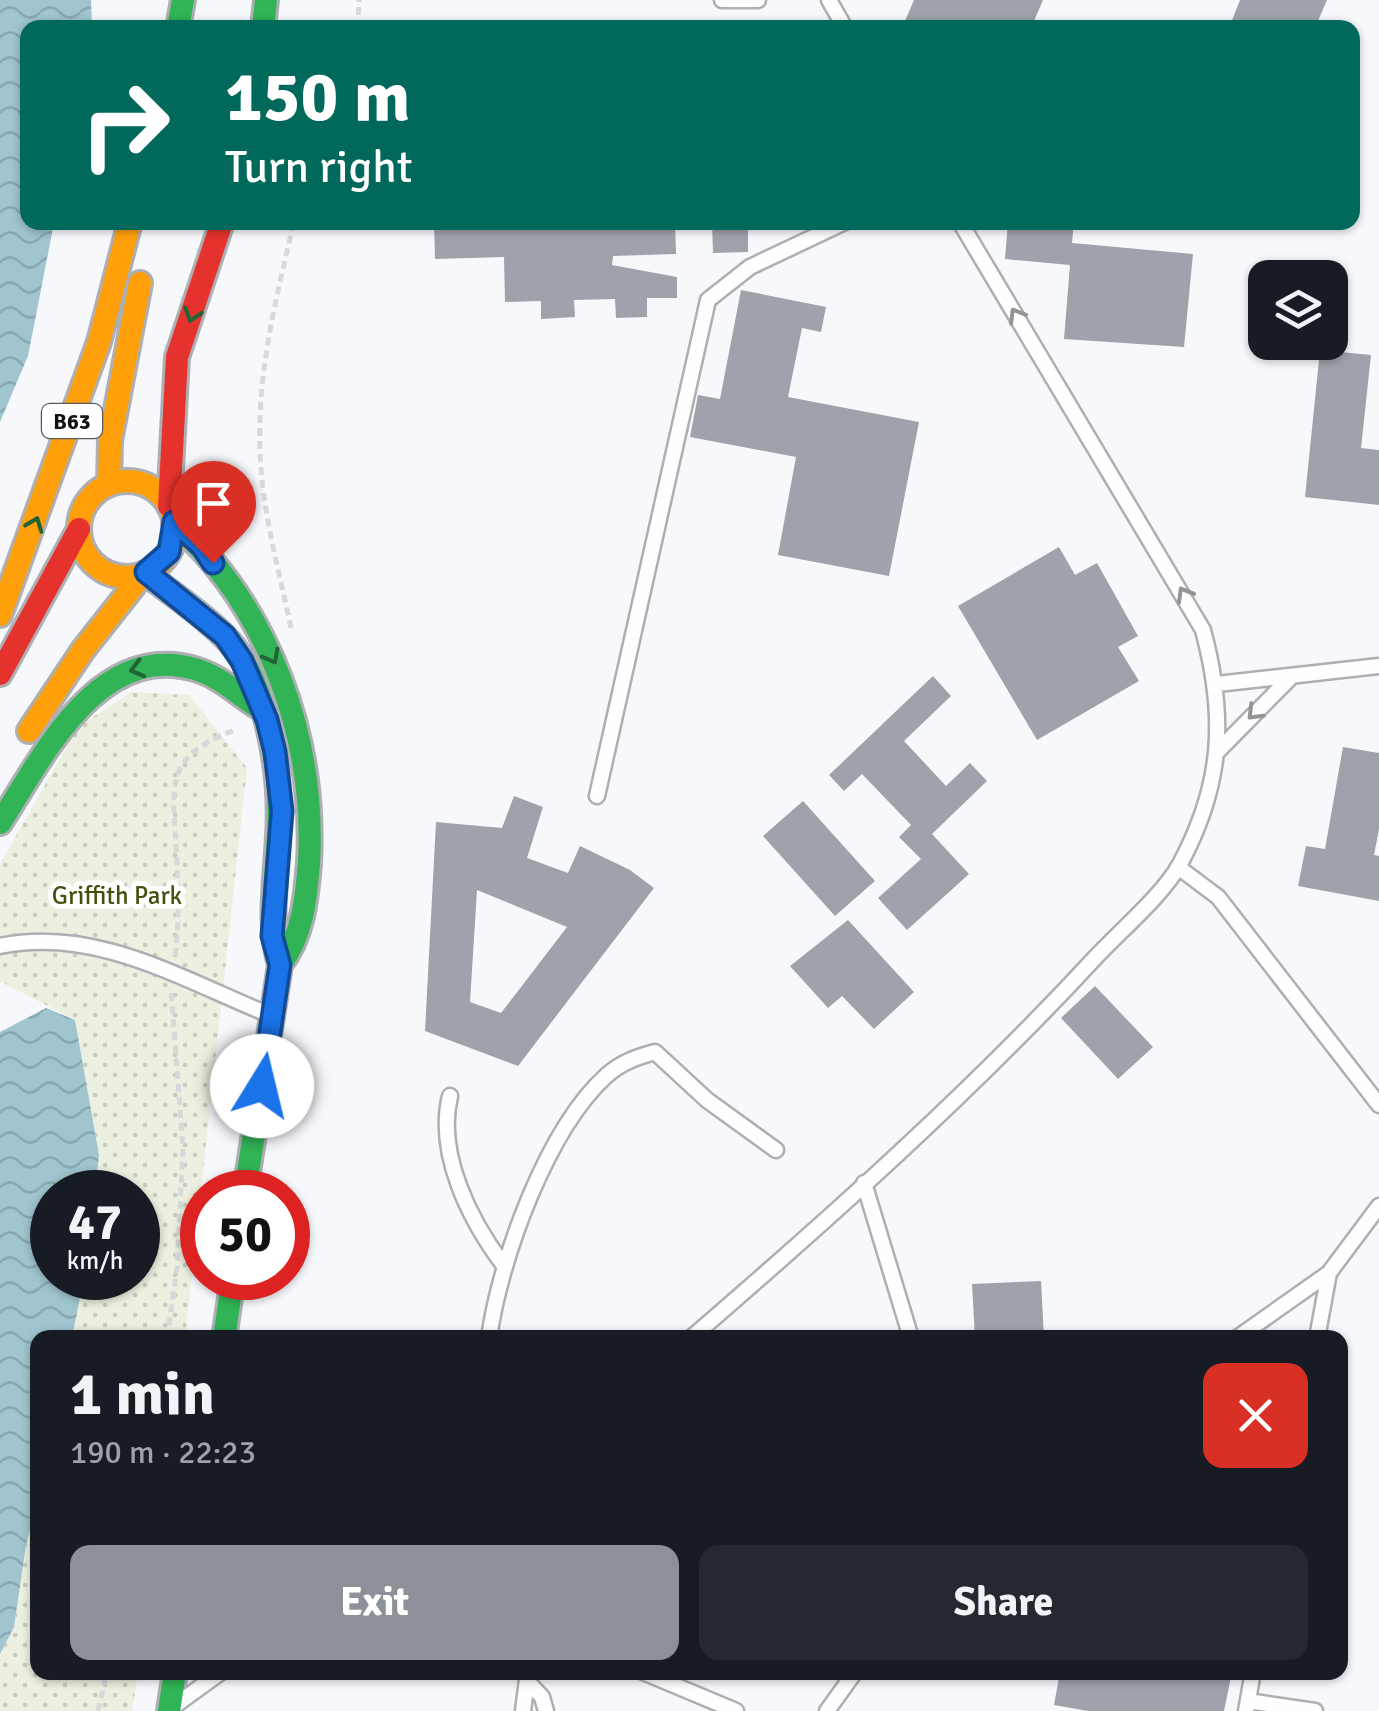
<!DOCTYPE html>
<meta charset="utf-8">
<style>
:root{--surface:#171b24;--page:#242831;--text:#f1f3f6;--muted:#9ea1a6;--accent:#8c9099}
body{margin:0;font-family:Signika,sans-serif;background:var(--page);color:var(--text);height:100vh;display:flex;flex-direction:column;font-size:38px;white-space:nowrap}
*{box-sizing:border-box;margin:0}
p{font-size:32px;color:var(--muted)}
.icon{flex:none;width:55px;height:55px;fill:none;stroke:currentColor;stroke-width:2;stroke-linecap:round;stroke-linejoin:round}
.map{position:relative;flex:1;overflow:hidden}
.panel{position:absolute;left:30px;top:1330px;width:1318px;height:350px;display:flex;flex-direction:column;background:var(--surface);border-radius:20px;box-shadow:0 2px 8px #0004}
.panel>*{flex:none}
.banner{position:absolute;left:20px;top:20px;width:1340px;height:210px;border-radius:20px;box-shadow:0 2px 8px #0004;background:#00695c;color:#fff;overflow:hidden}
.tools{position:absolute;left:1248px;top:260px;display:grid;gap:20px}
.tools a{display:grid;place-items:center;width:100px;height:100px;border-radius:20px;background:var(--surface);box-shadow:0 2px 8px #0004;font-size:50px}
.speed{position:absolute;left:30px;top:1170px;display:flex;gap:20px;font-size:50px;font-weight:700;text-align:center}
.speed>*{display:grid;place-content:center;width:130px;height:130px;border-radius:50%;background:var(--surface);box-shadow:0 2px 8px #0004;line-height:1}
.speed small{font-size:25px;font-weight:400}
.speed .limit{border:15px solid #d22;background:#fff;color:#111}
.pin{position:absolute;display:grid;place-items:center;width:85px;height:85px;color:#fff;margin:-102px -42px;border-radius:50% 50% 50% 0;rotate:-45deg;box-shadow:0 0 10px #0007}
.pin .icon{rotate:45deg}
.me{position:absolute;width:110px;margin:-55px;rotate:9deg;stroke-linejoin:round;filter:drop-shadow(0 0 8px #0008)}
.turn{display:flex;align-items:center;gap:35px;height:210px;padding:0 40px;font-size:45px}
.turn .icon{width:130px;height:130px;stroke-width:2.5}
.turn b{display:block;font-size:70px;line-height:85px}
.round{display:grid;place-items:center;flex:none;width:105px;height:105px;border-radius:20px;background:var(--page)}
.head{display:flex;align-items:center;justify-content:space-between;height:170px;padding:0 40px}
h1{font-size:60px;font-weight:700;line-height:75px}
.action{display:flex;gap:20px;margin-top:auto;padding:20px 40px}
.action a{flex:1;height:115px;border-radius:20px;background:var(--accent);color:#fff;font-size:40px;font-weight:700;line-height:115px;text-align:center}
.action a+a{background:var(--page);color:var(--text)}
.map>svg:first-child{display:block}
</style>
<div class="map">
<svg width="1379" height="1711" viewBox="0 0 1379 1711">
<defs>
<pattern id="park-dots" width="8" height="8" patternUnits="userSpaceOnUse" patternTransform="scale(2.5)"><rect width="8" height="8" fill="#ebf0e0"/><path d="M2 2h.1M6 6h.1" fill="none" stroke="#c8cdbf" stroke-width="1.8" stroke-linecap="round"/></pattern>
<pattern id="water-waves" width="16" height="10" patternUnits="userSpaceOnUse" patternTransform="scale(2.5)"><rect width="16" height="10" fill="#a0c5cf"/><path d="M0 5q4-4 8 0t8 0" fill="none" stroke="#89a8b1"/></pattern>
</defs>
<rect width="100%" height="100%" fill="#f6f8fc"/>
<path fill="url(#park-dots)" d="M131 692 189 695 247 768 185 1337H72L84 1278H138V1192H95L99 1155 75 1020 0 981V864L78 727Z
M37 1503 38 1672 138 1673 132 1711H0V1654L14 1627 26 1545Z"/>
<path fill="url(#water-waves)" d="M0 0H91L92 27 28 28V222L54 223 28 356 0 422Z
M46 1008 75 1020 99 1155 95 1192H52V1278H84L72 1337 38 1338 37 1503 26 1545 14 1627 0 1654V1032Z"/>
<path fill="#a0a2ab" fill-rule="evenodd" d="M914 0H1043L1031 28H902Z
M1240 0H1327L1315 28H1229Z
M434 222H675L676 254 613 256 612 265 677 277V298H647V317L616 318 615 299 574 300 575 317 541 319V301L505 302 504 257 435 259Z
M712 222H748V252L713 253Z
M1008 222H1074L1072 243 1193 254 1184 347 1064 339 1070 265 1005 259Z
M741 290 826 307 821 332 802 328 788 397 919 422 889 576 778 555 796 457 690 437 698 395 720 399Z
M1320 350 1371 355 1361 448 1379 450V505L1305 497Z
M1059 547 1075 575 1097 563 1138 636 1118 647 1139 681 1037 740 958 606Z
M933 676 951 696 904 741 946 786 970 763 987 781 932 834 969 874 907 930 878 898 921 859 899 837 911 825 862 774 844 791 829 775Z
M1343 747 1379 753V829L1374 855 1379 856V901L1298 886 1306 846 1325 849Z
M514 796 543 807 527 858 568 873 580 846 630 870 654 888 518 1066 425 1031 436 822 502 828ZM477 890 567 927 501 1013 470 1002Z
M803 801 875 881 835 916 763 836Z
M848 920 914 992 874 1029 842 996 828 1008 790 966Z
M1095 986 1153 1047 1118 1079 1061 1018Z
M1041 1281 1044 1338H975L972 1284Z
M1060 1672H1109L1147 1680 1149 1672H1232L1224 1711H1088L1054 1705Z"/>
<g fill="none" stroke-linecap="round" stroke-linejoin="round">
<g stroke="#adafb3" stroke-width="19">
<path id="lane" d="M722 0H758
M829 0 845 28
M1217 684 1379 666
M1218 751 1291 677
M597 796 708 300 750 267 845 222
M1178 867 1218 897 1379 1105
M0 946C96 926 183 980 270 1015
M450 1096C436 1154 470 1221 505 1267
M864 1183 911 1338
M489 1338C500 1259 547 1129 607 1075 622 1062 637 1057 655 1052L707 1100 776 1150
M691 1338C830 1218 969 1094 1094 959 1119 932 1163 895 1180 864 1223 784 1226 716 1203 630L960 222
M1237 1338 1329 1273
M1317 1338 1329 1273 1379 1206
M643 1672 736 1711
M527 1681 542 1697 546 1711
M1248 1701 1315 1711
M177 1704 221 1672
M523 1711 528 1672
M827 1711 855 1672
M1246 1711 1253 1672"/>
</g>
<g stroke="#adafb3" stroke-width="28">
<path id="fast" d="M178 28 183 0
M263 28 266 0
M174 522C269 607 316 738 309 863 306 899 303 935 280 965
M145 573C171 593 200 612 223 635 268 678 282 777 278 836 276 880 268 923 280 965L245 1192
M0 823C44 755 99 639 198 670 220 677 239 695 258 707
M224 1338 233 1278
M169 1711 175 1672"/>
</g>
<g stroke="#adafb3" stroke-width="28">
<path id="slow" d="M79 529a48 48 0 1 1 96 0a48 48 0 1 1-96 0Z
M109 484 110 441 140 283
M0 615 99 342 130 222
M29 731 83 650 143 574"/>
</g>
<g stroke="#adafb3" stroke-width="28">
<path id="jam" d="M169 506 177 357 222 222
M0 674 79 529"/>
</g>
<path stroke="#d7d8d9" stroke-width="5" stroke-dasharray="8 5" stroke-linecap="butt" d="M358 28 359 0
M291 628C280 575 265 522 261 468 254 385 275 302 294 222
M175 956C180 919 178 883 176 846 172 783 166 755 235 730
M167 1338 177 1268 183 1147 171 991
M98 1711 107 1672"/>
<use href="#lane" stroke="#fefeff" stroke-width="14"/>
<use href="#fast" stroke="#30b455" stroke-width="22"/>
<use href="#slow" stroke="#ff9f0a" stroke-width="22"/>
<use href="#jam" stroke="#e5322d" stroke-width="22"/>
</g>
<defs><path id="oneway-chevron" d="M-2-3.5L2.5 0L-2 3.5" fill="none" stroke-width="1.6" stroke-linecap="round" stroke-linejoin="round" transform="scale(2.5)"/></defs>
<g stroke="#206336">
<use href="#oneway-chevron" transform="translate(192 315) rotate(108)"/>
<use href="#oneway-chevron" transform="translate(35 524) rotate(-69)"/>
<use href="#oneway-chevron" transform="translate(272 657) rotate(62)"/>
<use href="#oneway-chevron" transform="translate(137 669) rotate(165)"/>
</g>
<g stroke="#939496">
<use href="#oneway-chevron" transform="translate(1016 315) rotate(-121)"/>
<use href="#oneway-chevron" transform="translate(1184 594) rotate(-120)"/>
<use href="#oneway-chevron" transform="translate(1254 713) rotate(135)"/>
</g>
<g fill="none" stroke-linecap="round" stroke-linejoin="round">
<g stroke="#114b97" stroke-width="25">
<path id="route" d="M213 563 202 546 174 522 169 552 146 572 225 636 242 661 267 720 275 752 282 811 272 936 280 965 262 1086"/>
</g>
<use href="#route" stroke="#1a73e8" stroke-width="18"/>
</g>
<g text-anchor="middle" stroke-width="10" stroke-linejoin="round" paint-order="stroke">
<rect fill="#fff" stroke="#58595c" stroke-width="2.5" x="42" y="404" width="60" height="34" rx="8"/>
<g font-size="22" font-weight="bold" fill="#111216">
<text x="72" y="429">B63</text>
</g>
<g font-size="25" fill="#44500e" stroke="#fff">
<text x="117" y="904">Griffith Park</text>
</g>
</g>
</svg>
<div class="tools">
<a><svg class="icon" aria-label="layers" viewBox="0 0 24 24"><path d="M12 4l9 5-9 5-9-5zM3 14l9 5 9-5"/></svg></a>
</div>
<div class="speed"><div>47<small>km/h</small></div><div class="limit">50</div></div>
<div class="pin" style="left:213px;top:563px;background:#d93025"><svg class="icon" aria-label="arrive" viewBox="0 0 24 24"><path d="M6 21V4h12l-3 4 3 4H6"/></svg></div>
<svg class="me" style="left:262px;top:1086px" viewBox="-20 -20 40 40"><circle r="19" fill="#fff"/><path d="M0-13L10 11 0 6-10 11z" fill="#1a73e8"/></svg>
<div class="banner">
<div class="turn"><svg class="icon" aria-label="right" viewBox="0 0 24 24"><path d="M7 20v-9h11M14 6l5 5-5 5"/></svg><div><b>150 m</b>Turn right</div></div>
</div>
<section class="panel">
<div class="head"><div><h1>1 min</h1><p>190 m · 22:23</p></div><a class="round" style="background:#d93025;color:#fff"><svg class="icon" aria-label="close" viewBox="0 0 24 24"><path d="M6 6l12 12M18 6L6 18"/></svg></a></div>
<div class="action"><a>Exit</a><a>Share</a></div>
</section>
</div>
